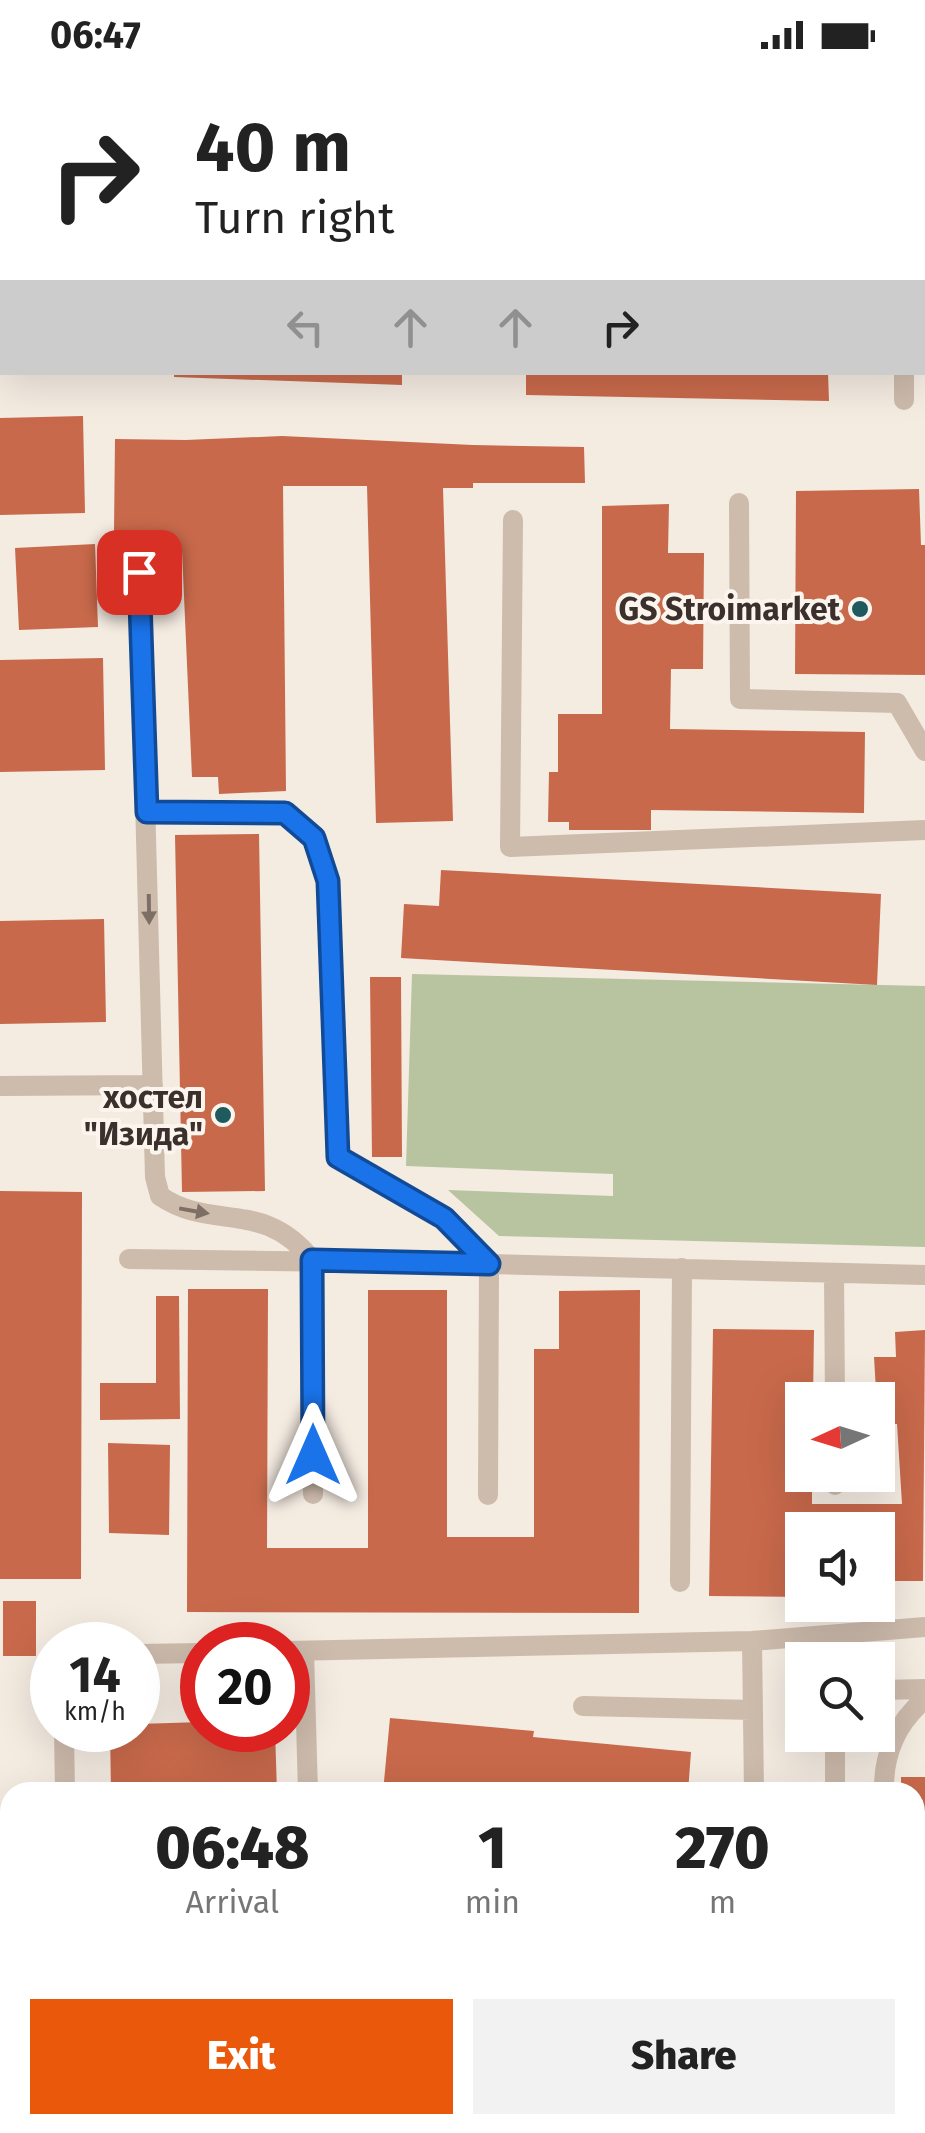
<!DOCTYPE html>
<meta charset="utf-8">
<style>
:root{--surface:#fff;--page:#f2f2f2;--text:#222;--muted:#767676;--accent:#ea580c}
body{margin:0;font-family:"Fira Sans",sans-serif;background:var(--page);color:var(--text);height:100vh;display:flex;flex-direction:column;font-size:38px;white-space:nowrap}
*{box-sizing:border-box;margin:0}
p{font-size:32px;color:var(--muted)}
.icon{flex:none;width:55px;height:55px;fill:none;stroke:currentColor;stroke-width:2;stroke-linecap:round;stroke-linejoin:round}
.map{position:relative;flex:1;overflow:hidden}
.drawer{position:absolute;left:0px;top:1712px;width:925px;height:352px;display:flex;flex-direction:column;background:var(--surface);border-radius:30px 30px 0 0;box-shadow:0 10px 40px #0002}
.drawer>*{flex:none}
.banner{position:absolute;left:0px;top:0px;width:925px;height:305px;box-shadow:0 10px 40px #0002;background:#fff;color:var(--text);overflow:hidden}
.needle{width:65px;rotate:266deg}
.tools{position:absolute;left:785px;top:1312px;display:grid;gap:20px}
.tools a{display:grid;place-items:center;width:110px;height:110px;border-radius:0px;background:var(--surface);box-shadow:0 10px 40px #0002;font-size:50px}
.speed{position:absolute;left:30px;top:1552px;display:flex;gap:20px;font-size:50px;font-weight:700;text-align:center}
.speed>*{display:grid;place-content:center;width:130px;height:130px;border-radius:50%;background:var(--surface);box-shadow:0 10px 40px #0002;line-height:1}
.speed small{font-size:25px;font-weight:400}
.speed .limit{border:15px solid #d22;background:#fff;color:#111}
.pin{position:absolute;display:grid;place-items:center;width:85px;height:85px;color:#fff;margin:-42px;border-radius:20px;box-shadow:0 5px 15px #0006}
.me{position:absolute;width:110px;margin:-55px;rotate:0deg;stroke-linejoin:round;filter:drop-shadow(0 0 8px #0008)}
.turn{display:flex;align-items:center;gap:35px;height:210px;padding:0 30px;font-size:45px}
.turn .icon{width:130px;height:130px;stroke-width:2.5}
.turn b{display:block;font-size:70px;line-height:85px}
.lanes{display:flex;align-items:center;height:95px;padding:0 30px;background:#0003;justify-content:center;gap:50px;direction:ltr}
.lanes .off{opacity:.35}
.eta{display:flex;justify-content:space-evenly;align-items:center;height:170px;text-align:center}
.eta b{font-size:60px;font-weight:800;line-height:70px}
.primary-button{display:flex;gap:20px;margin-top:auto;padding:20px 30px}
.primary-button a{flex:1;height:115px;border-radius:0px;background:var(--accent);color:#fff;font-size:40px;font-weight:800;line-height:115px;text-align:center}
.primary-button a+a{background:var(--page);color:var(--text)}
.status{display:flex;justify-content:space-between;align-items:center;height:70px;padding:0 50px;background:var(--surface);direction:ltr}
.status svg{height:28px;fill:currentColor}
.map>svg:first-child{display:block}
</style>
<div class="status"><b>06:47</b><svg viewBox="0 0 49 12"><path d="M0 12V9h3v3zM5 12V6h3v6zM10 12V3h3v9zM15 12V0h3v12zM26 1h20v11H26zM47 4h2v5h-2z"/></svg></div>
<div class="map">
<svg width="925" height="2063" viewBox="0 0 925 2063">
<rect width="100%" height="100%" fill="#f4ebe1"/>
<path fill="#b8c4a0" d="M412 904 925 916V1177L499 1166 448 1120 613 1126V1104L406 1096Z"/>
<path fill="#c8694b" d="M174 302H402V315L174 307Z
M526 302H828L829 331 526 325Z
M83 346 85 443 0 445V348Z
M282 366 473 375 584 377 585 413H473V418H443L453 751 376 753 367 416H283L286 721 219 724 218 707H192L182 481 131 482 130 461 114 462 115 369 186 370Z
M919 419 921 475H925V605L795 604 796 421Z
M669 434 668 483H704L703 599H671L670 659 865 662 864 743 651 740V760H569V752H548L549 702H558V644H602V436Z
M95 474 98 557 19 560 15 478Z
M103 588 105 700 0 702V590Z
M259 764 265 1121 182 1122 175 765Z
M441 800 881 824 877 915 401 888 404 834 439 836Z
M104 849 106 952 0 954V851Z
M370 907H401L402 1087H372Z
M0 1121 82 1122 81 1509H0Z
M188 1219H268L267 1478H368V1220H447V1467H534V1279H559V1221L640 1220 639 1543 187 1542Z
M156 1226H179L180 1349 100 1350V1313H156Z
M713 1259 814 1260 813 1330H802V1405H812V1434H902L897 1354H878L874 1287H896L895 1262 925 1260 923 1511H878V1460H802V1527L709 1526Z
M108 1373 170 1375 169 1465 109 1463Z
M3 1531H36V1586H3Z
M390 1648 534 1661 533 1667 691 1682 688 1722H383Z
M202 1652V1660H275L277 1722H111L110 1660H138V1654Z
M901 1707H925V2063H903V2055H915V1722H901Z
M119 2055H366V2063H119Z
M740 2055H824L827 2057 823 2063H733Z"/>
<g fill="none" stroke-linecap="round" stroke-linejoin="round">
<path stroke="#cdbbac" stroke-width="20" d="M563 2V0
M904 330V302
M739 433 740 629 897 633 925 681
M513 450 510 777 925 760
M139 502 155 1107 160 1126C213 1162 263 1128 312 1190L313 1424
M147 742 285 743 314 768 328 811 338 1087 445 1148 489 1194 488 1425
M0 1016 153 1015
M129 1189 489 1194 925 1205
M834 1203 835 1330
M835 1405V1415
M680 1512 682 1198
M752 1571 754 1722
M288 1581 752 1571 925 1557
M304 1581 308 1722
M138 1584 202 1583
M878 1620 925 1619
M583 1636 753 1640
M64 1660 65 1722
M835 1665V1722
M884 1722C883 1686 896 1653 925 1629
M0 1786H10
M69 2055V2063
M425 2055V2063
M890 2055V2063
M604 2063 610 2055"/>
</g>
<defs><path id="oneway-solid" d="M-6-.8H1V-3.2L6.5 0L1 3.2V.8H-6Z" transform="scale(2.5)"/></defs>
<g fill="#7d6f65">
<use href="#oneway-solid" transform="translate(149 839) rotate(89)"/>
<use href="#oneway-solid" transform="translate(194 1141) rotate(10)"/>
</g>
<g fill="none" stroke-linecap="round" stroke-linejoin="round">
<g stroke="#114b97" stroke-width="25">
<path id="route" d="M139 502 147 742 285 743 314 768 328 811 338 1087 444 1148 489 1194 312 1190 313 1385"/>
</g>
<use href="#route" stroke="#1a73e8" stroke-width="18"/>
</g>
<g fill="#1f5a5e" stroke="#fbf5ee" stroke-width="4">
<circle cx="860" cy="539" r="10"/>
<circle cx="223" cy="1045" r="10"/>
</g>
<g text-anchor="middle" stroke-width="8" stroke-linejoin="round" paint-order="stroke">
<g font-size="32" font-weight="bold" fill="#3b302b" stroke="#fbf5ee" text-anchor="end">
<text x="840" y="550">GS Stroimarket</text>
<text x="203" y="1038">хостел<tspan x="203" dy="37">"Изида"</tspan></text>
</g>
</g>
</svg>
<div class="tools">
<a><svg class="needle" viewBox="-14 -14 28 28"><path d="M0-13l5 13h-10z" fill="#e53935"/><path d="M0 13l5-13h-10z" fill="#767676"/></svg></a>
<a><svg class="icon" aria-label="sound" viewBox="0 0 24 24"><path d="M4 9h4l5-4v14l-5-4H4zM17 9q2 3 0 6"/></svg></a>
<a><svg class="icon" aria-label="search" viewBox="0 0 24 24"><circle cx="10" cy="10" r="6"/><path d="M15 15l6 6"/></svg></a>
</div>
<div class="speed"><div>14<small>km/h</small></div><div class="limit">20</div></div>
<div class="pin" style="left:139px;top:502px;background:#d93025"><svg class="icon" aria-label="arrive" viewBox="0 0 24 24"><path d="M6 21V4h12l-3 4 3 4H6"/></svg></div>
<svg class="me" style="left:313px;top:1385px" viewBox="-20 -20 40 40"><path d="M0-17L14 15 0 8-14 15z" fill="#1a73e8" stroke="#fff" stroke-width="4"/></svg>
<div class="banner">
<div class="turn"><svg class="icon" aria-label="right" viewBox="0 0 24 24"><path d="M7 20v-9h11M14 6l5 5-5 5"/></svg><div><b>40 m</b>Turn right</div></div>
<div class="lanes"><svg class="icon off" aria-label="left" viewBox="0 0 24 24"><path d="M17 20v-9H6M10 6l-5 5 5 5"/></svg><svg class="icon off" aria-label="ahead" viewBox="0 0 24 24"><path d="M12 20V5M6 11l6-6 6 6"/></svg><svg class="icon off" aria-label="ahead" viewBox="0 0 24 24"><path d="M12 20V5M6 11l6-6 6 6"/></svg><svg class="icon" aria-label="right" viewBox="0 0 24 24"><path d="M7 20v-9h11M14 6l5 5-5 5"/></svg></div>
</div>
<section class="drawer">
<div class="eta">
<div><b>06:48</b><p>Arrival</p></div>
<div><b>1</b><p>min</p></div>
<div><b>270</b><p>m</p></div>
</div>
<div class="primary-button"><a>Exit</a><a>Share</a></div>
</section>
</div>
